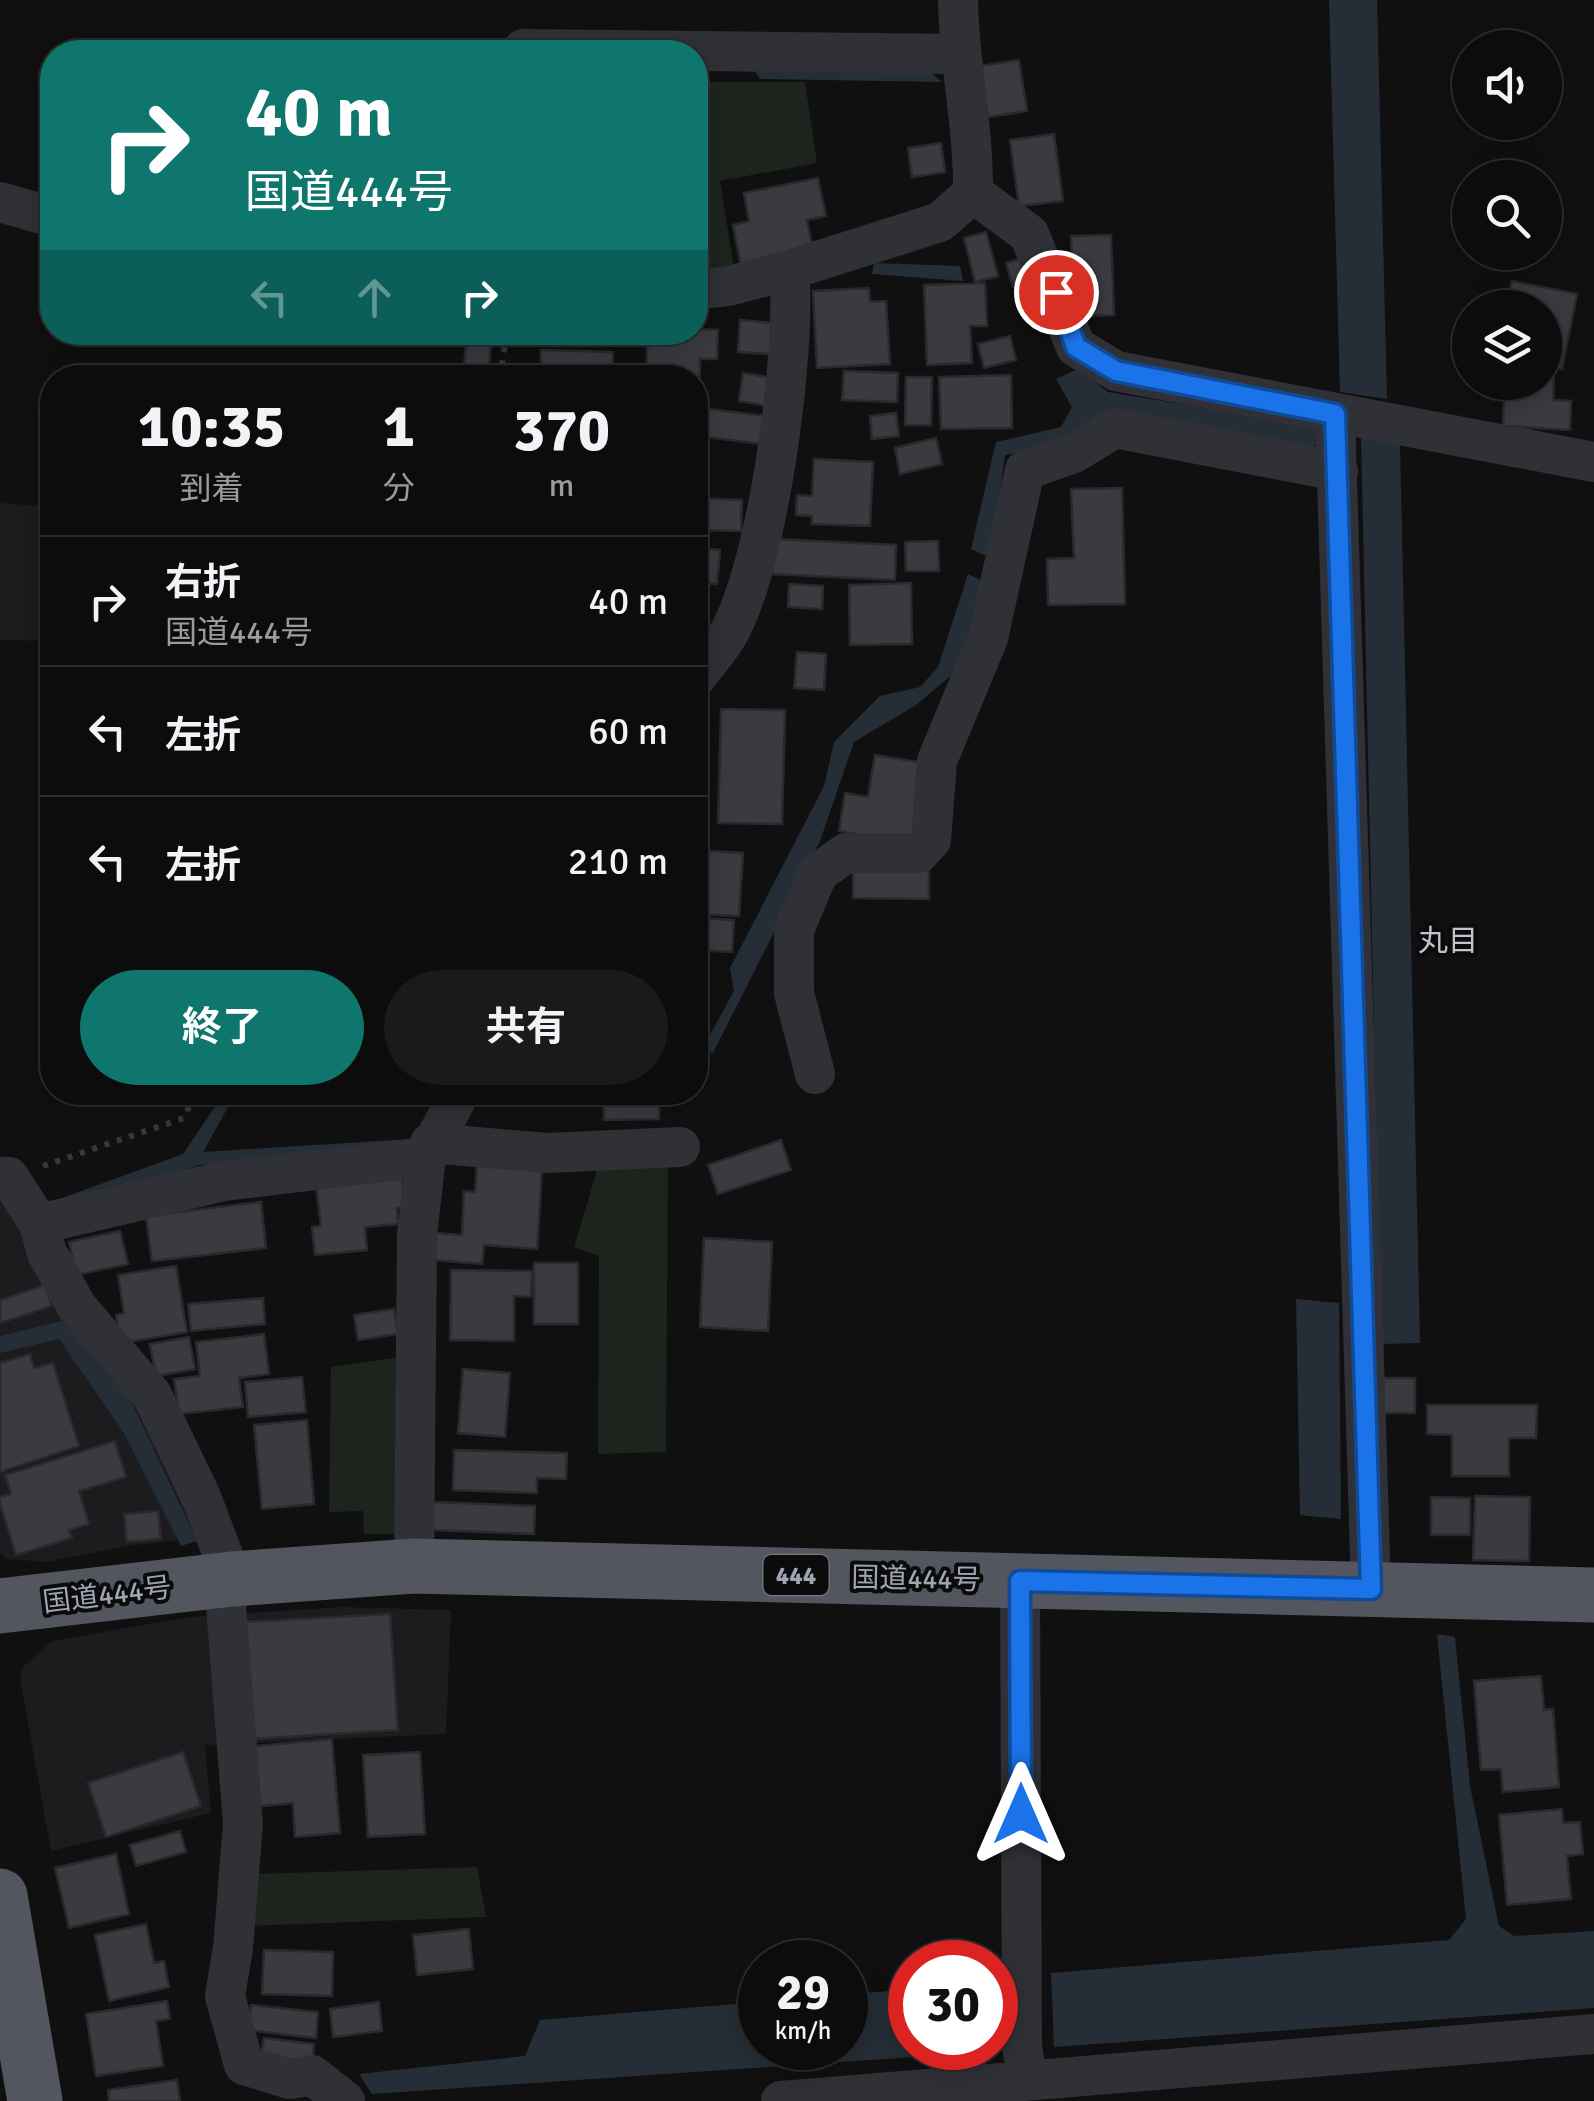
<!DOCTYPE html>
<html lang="ja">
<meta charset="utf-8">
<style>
:root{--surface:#0c0c0d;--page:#1a1a1b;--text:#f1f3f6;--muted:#9a9b9d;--line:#2c2c2e;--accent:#0f766e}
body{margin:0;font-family:Signika,"Noto Sans JP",sans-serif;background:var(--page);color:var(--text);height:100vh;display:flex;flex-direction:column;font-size:38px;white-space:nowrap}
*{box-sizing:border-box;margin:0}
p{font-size:32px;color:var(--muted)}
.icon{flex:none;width:55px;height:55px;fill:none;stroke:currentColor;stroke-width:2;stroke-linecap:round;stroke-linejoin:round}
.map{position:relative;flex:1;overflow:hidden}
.drawer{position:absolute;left:40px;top:365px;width:668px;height:740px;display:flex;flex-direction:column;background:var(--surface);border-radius:40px;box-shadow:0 5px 25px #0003,0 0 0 2px var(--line)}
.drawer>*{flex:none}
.top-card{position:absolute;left:40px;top:40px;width:668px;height:305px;border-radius:40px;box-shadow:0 5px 25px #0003,0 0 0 2px var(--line);background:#0f766e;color:#fff;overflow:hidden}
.fabs{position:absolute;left:1452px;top:30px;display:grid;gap:20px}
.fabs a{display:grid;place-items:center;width:110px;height:110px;border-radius:50%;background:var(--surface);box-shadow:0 5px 25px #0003,0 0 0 2px var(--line);font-size:50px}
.speed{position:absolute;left:738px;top:1940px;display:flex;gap:20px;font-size:50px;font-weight:700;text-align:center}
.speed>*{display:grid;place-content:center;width:130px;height:130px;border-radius:50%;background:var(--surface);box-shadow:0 5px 25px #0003,0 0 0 2px var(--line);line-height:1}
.speed small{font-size:25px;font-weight:400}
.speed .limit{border:15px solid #d22;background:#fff;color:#111}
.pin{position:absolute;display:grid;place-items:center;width:85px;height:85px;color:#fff;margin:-42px;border:5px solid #fff;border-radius:50%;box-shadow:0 2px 10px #0007}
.me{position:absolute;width:110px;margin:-55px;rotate:0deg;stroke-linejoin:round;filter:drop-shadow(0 0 8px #0008)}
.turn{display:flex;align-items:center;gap:35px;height:210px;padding:0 40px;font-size:45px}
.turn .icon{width:130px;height:130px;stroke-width:2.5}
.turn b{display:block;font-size:70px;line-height:85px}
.lanes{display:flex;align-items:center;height:95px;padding:0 40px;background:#0003;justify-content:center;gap:50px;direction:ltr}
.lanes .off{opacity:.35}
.eta{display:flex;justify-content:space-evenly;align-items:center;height:170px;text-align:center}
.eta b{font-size:60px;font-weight:700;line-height:70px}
.primary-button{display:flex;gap:20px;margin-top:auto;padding:20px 40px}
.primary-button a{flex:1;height:115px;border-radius:60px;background:var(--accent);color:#fff;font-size:40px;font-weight:700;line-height:115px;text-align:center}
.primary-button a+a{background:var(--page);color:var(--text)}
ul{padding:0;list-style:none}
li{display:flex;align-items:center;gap:30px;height:130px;padding:0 40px;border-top:2px solid var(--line)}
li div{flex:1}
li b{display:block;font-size:38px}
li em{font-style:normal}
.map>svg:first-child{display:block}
</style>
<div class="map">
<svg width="1594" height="2101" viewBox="0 0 1594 2101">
<rect width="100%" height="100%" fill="#101011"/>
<path fill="#1c1c1e" d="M0 503 52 507V641L0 640Z
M0 1179 139 1395 200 1538 127 1546 46 1562 7 1559 0 1553Z
M342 1607 451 1610 446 1734 205 1745 211 1813 51 1851 20 1678 24 1666 52 1641 190 1617Z"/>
<path fill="#1c241d" d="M695 82H805L817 163 720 181 735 274 695 277Z
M600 1160H668L666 1452 598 1454 599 1256 574 1247Z
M401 1357 398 1534H364L363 1511 329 1512 331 1367Z
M477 1867 486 1917 248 1926 256 1874Z"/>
<path fill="#252e36" d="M1329 0H1377L1387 399 1340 392Z
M754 70 929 71 942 82 760 79Z
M874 263 960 266 963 281 872 274Z
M1078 369 1108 392 1316 426 1318 442 1311 449 1070 443 1005 455 991 558 971 549 996 442 1061 427 1072 407 1056 379Z
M1361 436 1400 444 1420 1343 1381 1344Z
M968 574 985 582 960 668 916 705 854 742 820 841 713 1053 701 1051 734 991 730 968 824 786 834 742 880 696 920 687 938 667Z
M224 1093H236L203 1152 412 1139 406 1149 200 1165 60 1207 51 1202 183 1154Z
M1296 1299 1339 1303 1341 1519 1300 1515Z
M70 1319 130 1399 197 1541 181 1546 124 1433 59 1339 0 1353V1336Z
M1437 1634 1455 1637 1470 1786 1499 1926 1514 1936 1594 1931V2008L1054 2047 1051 1973 1449 1940 1466 1919Z
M910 1989V2048H995V1992L1002 2051 372 2094 359 2074 525 2056 540 2020 760 2002V2048H845V1995Z"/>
<path fill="#3a3a40" stroke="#2a2a2e" stroke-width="2.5" d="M1019 60 1027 111 988 117 980 66Z
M1054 134 1063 201 1019 206 1010 140Z
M941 143 945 172 912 177 908 148Z
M818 178 826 216 807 220 813 251 741 266 733 225 749 221 744 193Z
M986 232 998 276 975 282 964 238Z
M1111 235 1114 315 1074 316 1071 236Z
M1033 256 1039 280 1013 287 1006 263Z
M1512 281 1577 294 1562 369 1545 365V308H1507Z
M985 283 987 326H970L972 363 927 365 924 285Z
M869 288 870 302 886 301 890 364 817 368 813 291Z
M740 320 772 323 770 354 738 352Z
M695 329 718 330 717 359H700L699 406H695V378H646L648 332H695Z
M467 332H492L488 378H463Z
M1010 336 1016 360 984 368 978 344Z
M541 350 613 352 612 378H531L541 375Z
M844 371 898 373 897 402 842 400Z
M743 373 774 378 769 406 739 401Z
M1011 375 1012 428 941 429 939 377Z
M1545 376 1554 377 1553 400 1571 401 1570 430 1503 426 1505 382H1545Z
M906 377H932L931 425H905Z
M708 409 766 416 763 444 705 437Z
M896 413 899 436 872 439 870 416Z
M936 438 942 464 900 474 895 448Z
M814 459 873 462 870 526 812 524V516L796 515 797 495 812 496Z
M1122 488 1125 604 1048 605 1047 559 1074 558 1071 489Z
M695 498 742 500 741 531 695 530Z
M774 539 896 545 895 580 772 574Z
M938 541 939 571H906L905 542Z
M695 548 720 550 717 584 695 583Z
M911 583 912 644 850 645 849 585Z
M789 584 823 586 822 609 788 607Z
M797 652 826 654 824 690 794 688Z
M721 709 785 710 782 824 718 823Z
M875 755 924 763 912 843 839 831 845 793 868 797Z
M695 850 743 853 739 916 695 914Z
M853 867H929V899L853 898Z
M697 918 734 920 732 952 695 950Z
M366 1092H444V1098L366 1095Z
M659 1093V1119L604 1120V1094Z
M781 1140 791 1170 718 1194 708 1165Z
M477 1165 542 1169 537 1249 484 1245 482 1264 435 1260 436 1233 462 1235 464 1191 475 1192Z
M402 1178 404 1207 397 1208 398 1224 365 1227 367 1250 315 1255 312 1227 321 1226 316 1185Z
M261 1202 266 1248 152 1261 146 1216Z
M120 1231 128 1264 76 1275 69 1242Z
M704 1238 772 1242 768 1331 700 1327Z
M534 1263H578V1324H534Z
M176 1266 187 1332 121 1343 116 1315 124 1313 118 1275Z
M451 1270 532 1271 531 1297 514 1296V1341L450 1340Z
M45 1285 52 1306 0 1323V1300Z
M263 1298 265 1324 191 1331 188 1304Z
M394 1309 398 1334 358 1340 354 1315Z
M264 1334 269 1374 239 1378 243 1407 179 1414 174 1379 200 1376 196 1342Z
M189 1337 195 1369 156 1376 150 1344Z
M30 1354 34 1368 53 1363 79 1446 0 1472V1363Z
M463 1369 510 1373 505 1437 458 1433Z
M302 1377 306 1412 248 1417 245 1382Z
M1383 1378H1415V1413H1383Z
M1427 1405H1537L1536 1438H1509V1476H1452V1435L1427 1434Z
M307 1420 314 1504 262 1509 254 1425Z
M115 1441 126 1477 79 1491 89 1524 69 1530 72 1538 16 1555 0 1503V1497L11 1494 5 1475Z
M454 1450 567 1453 566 1479 537 1478V1493L453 1490Z
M1475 1496 1530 1497 1529 1561 1473 1560Z
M1431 1497 1470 1498V1535H1431Z
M433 1502 535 1506 534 1534 432 1530Z
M158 1511 161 1539 127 1542 124 1514Z
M390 1614 398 1730 252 1739 244 1622Z
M1541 1676 1544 1710 1553 1709 1559 1787 1503 1792 1501 1769 1481 1770 1474 1681Z
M332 1739 340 1833 295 1837 293 1803 252 1807 247 1747Z
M183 1752 201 1806 106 1837 88 1783Z
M420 1752 425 1834 368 1837 363 1755Z
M1562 1809 1563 1823 1580 1822 1583 1854 1567 1856 1571 1899 1507 1905 1499 1815Z
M180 1831 186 1852 136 1866 130 1845Z
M116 1854 129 1914 69 1928 55 1868Z
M146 1924 154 1963 164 1961 169 1987 109 2001 95 1935Z
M469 1929 473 1969 417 1975 413 1935Z
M264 1950 333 1952 332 1996 262 1994Z
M167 2001 170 2019 156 2021 163 2066 96 2076 86 2014Z
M379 2002 382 2031 333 2037 330 2009Z
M251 2005 318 2012 316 2038 248 2030Z
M264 2038 314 2044 312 2063 261 2056Z
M177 2080 180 2101H109L108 2090Z"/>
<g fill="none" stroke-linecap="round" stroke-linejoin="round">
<path stroke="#36383e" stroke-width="6" stroke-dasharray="5 8" stroke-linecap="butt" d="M500 378 507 332
M43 1166 184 1118 196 1092"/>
<path stroke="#303137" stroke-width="40" d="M523 52V49L959 54
M973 193 1029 234 1076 347 1116 371 1594 462
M0 202 52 217
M695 290 729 286 789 270 940 222 973 193C974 128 959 65 958 0
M1335 414 1371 1589
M695 679C705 665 718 651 727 636 768 568 797 350 789 270
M815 1074 794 993V930L818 873 846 853H919L931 840 937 761 988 638 1025 470 1074 453 1115 428 1338 471
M430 1143 547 1153 680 1147
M0 1177H9L39 1224
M414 1566 417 1235 426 1157 460 1092
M232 1579 201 1497 152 1395 77 1307 47 1253 39 1224 224 1181 426 1157
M224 1580 243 1824 233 1948 225 1996 244 2065 290 2079 312 2075 345 2101
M1020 1581 1022 2046 1027 2079
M781 2101 1594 2034"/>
<path stroke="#54565f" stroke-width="55" d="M0 1606 232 1579 414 1566 1594 1595
M0 1896 35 2101"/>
</g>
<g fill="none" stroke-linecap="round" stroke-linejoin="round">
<g stroke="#114b97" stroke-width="25">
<path id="route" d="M1021 1814 1020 1581 1371 1589 1335 414 1116 371 1076 347 1056 292"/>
</g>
<use href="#route" stroke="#1a73e8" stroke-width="18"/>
</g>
<g text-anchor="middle" stroke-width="8" stroke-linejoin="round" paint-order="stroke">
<rect fill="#0b0b0c" stroke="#737782" stroke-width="2.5" x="763.5" y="1555" width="65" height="40" rx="8"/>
<g font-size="25" font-weight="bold" fill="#a0a5b4">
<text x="796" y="1584">444</text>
</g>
<g font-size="28" fill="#a0a5b4" stroke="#0b0b0c">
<text transform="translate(916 1578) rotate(1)" y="10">国道444号</text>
<text transform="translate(107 1594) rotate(-7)" y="10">国道444号</text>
</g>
<g font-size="30" fill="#c1c4cf" stroke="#0b0b0c">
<text x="1448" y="951">丸目</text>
</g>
</g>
</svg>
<div class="fabs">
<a><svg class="icon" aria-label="sound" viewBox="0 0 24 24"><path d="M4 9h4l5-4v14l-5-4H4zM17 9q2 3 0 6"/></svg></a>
<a><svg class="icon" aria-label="search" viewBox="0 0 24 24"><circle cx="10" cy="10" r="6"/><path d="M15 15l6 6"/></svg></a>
<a><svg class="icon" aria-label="layers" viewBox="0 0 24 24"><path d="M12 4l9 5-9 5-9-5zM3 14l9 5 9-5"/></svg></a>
</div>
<div class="speed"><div>29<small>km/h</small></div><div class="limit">30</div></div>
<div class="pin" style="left:1056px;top:292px;background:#d93025"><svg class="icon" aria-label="arrive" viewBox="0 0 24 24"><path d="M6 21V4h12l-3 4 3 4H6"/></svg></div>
<svg class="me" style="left:1021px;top:1814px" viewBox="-20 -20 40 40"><path d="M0-17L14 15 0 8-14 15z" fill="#1a73e8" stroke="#fff" stroke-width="4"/></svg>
<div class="top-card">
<div class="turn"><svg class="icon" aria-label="right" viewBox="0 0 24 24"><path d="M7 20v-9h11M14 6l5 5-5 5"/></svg><div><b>40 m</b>国道444号</div></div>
<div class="lanes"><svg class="icon off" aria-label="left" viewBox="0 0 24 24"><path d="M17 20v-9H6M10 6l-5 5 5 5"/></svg><svg class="icon off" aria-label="ahead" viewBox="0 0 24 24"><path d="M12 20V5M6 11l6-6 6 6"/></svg><svg class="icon" aria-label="right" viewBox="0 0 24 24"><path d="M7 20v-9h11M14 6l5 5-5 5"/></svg></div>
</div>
<section class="drawer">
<div class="eta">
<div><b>10:35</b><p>到着</p></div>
<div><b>1</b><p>分</p></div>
<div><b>370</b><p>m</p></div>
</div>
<ul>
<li><svg class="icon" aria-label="right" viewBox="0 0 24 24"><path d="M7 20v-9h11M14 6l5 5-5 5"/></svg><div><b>右折</b><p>国道444号</p></div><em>40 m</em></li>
<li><svg class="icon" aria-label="left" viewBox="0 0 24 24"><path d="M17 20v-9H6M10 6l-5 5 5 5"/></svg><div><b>左折</b></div><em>60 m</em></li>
<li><svg class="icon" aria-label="left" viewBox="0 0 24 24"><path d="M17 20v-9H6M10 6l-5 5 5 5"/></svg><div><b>左折</b></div><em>210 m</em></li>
</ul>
<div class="primary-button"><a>終了</a><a>共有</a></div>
</section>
</div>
